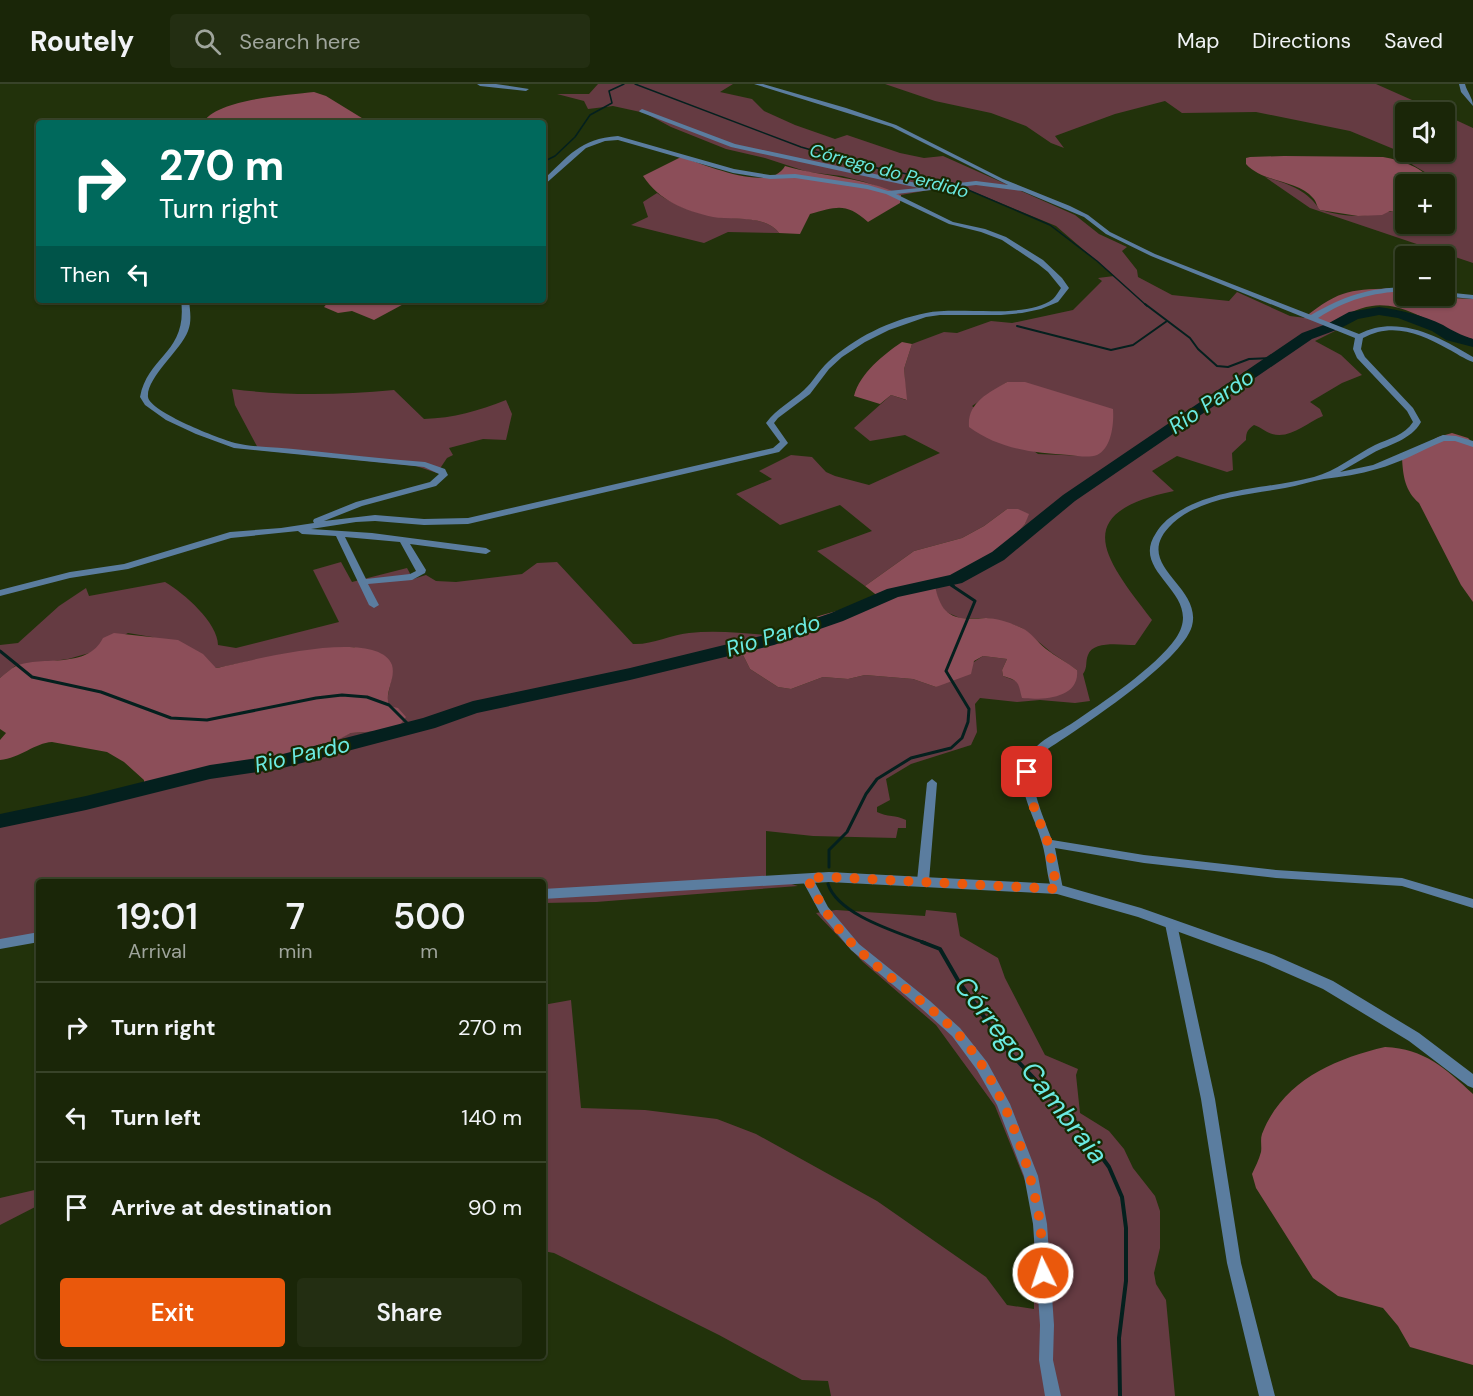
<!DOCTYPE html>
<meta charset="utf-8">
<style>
:root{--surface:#1a2608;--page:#232e12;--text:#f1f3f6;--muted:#9fa59c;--line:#384329;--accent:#ea580c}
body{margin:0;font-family:"DM Sans",sans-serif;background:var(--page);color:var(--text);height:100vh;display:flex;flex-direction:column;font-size:22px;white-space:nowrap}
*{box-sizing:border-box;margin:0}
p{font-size:20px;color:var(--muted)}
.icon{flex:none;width:33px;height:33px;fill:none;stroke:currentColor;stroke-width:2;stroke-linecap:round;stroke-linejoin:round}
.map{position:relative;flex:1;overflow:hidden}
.drawer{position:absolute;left:36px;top:795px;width:510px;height:480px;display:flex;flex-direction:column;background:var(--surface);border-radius:6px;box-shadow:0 2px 4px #0004,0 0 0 2px var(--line)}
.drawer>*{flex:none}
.guide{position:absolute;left:36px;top:36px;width:510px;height:183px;border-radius:6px;box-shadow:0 2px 4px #0004,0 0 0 2px var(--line);background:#00695c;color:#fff;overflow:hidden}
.controls{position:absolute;left:1395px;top:18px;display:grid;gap:12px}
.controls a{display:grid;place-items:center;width:60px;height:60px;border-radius:6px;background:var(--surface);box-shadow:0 2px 4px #0004,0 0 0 2px var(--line);font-size:30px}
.pin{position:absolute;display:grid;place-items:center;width:51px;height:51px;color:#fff;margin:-26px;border-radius:12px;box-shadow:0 3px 9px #0006}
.me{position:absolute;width:66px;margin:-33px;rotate:356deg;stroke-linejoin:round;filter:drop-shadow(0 0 4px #0008)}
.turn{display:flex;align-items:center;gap:21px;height:126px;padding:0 24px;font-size:27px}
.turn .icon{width:78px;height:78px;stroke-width:2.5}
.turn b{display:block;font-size:42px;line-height:51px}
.then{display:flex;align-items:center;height:57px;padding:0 24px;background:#0003;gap:12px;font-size:22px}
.eta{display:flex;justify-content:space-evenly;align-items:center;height:102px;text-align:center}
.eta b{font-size:36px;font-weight:600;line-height:42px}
.cta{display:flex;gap:12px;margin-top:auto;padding:12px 24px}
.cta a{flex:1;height:69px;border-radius:6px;background:var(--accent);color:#fff;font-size:24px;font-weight:600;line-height:69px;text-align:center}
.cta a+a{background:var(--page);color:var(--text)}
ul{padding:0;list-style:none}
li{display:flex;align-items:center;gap:18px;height:90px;padding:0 24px;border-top:2px solid var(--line)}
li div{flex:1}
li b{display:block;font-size:22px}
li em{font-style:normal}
header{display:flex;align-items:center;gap:36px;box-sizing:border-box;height:84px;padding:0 30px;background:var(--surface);border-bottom:2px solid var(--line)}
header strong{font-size:28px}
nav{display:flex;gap:33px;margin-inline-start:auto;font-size:21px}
.search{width:420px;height:54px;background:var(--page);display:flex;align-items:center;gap:15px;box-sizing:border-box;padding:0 21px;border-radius:6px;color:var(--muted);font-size:22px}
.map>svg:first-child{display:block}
</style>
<header>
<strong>Routely</strong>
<div class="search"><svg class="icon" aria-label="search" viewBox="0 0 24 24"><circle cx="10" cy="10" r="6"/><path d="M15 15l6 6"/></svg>Search here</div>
<nav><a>Map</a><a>Directions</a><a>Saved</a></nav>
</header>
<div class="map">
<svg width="1473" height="1312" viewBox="0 0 1473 1312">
<rect width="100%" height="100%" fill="#22320b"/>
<path fill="#653b42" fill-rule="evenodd" d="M598 0H733L720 8 752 15 764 27 795 41 835 55 847 51 900 69 924 74 943 72 1075 131 1099 150 1127 163 1122 167 1137 186 1138 193 1172 211 1229 217 1237 208 1290 232 1306 234 1339 245 1315 257 1341 271 1362 291 1342 299 1310 318 1320 325 1323 332C1306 339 1291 355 1272 350 1265 348 1261 343 1254 341 1248 345 1246 348 1246 356L1232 369 1233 386 1227 388 1177 372 1152 387 1174 407C1067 429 1105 475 1152 536L1135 561C1122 561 1093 556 1088 571 1085 578 1088 583 1083 590L1090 617 1075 619 1040 616 1017 618 980 614 975 620 977 648 971 661 911 680 886 695 890 716 877 723V728C887 733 896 731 906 736V744H898L896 754 813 752 766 747V792L798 802 596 818 543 819V798H39V856L0 863V731L67 719 144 701 195 694 247 678 293 674 351 649 396 646 393 624 389 622 387 616 392 592 354 563 280 571 216 584 152 553 128 549 93 568 68 575 15 582 0 594V561L18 559 59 522 86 504 89 512 165 498C184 509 218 539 218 561L236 564 339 538 313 486 341 478 352 498 407 484 413 495 426 491 436 497 456 498 522 490 537 479 557 478 633 560C652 561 670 551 689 549 715 546 741 549 766 551L740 565 750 585 778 603 791 605 823 593 848 595 865 591 913 595 936 603 983 572 1007 575 1002 586 1003 592 1016 597 1020 601 1077 586 1052 569 1022 544 1014 541 988 534H960L946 528 939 518 934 502 998 467 1025 440 1028 430 1007 425 984 442 962 454 914 467 865 502 817 467 872 447 840 421 780 441 736 410 772 395 759 387 791 371 812 373 826 388 835 392 869 401 940 369 905 351 870 357 854 344 891 311 906 316 904 285 912 260 944 248 957 249 991 237 1012 239 1073 226 1102 197 1098 194 1114 192 1056 142 974 108 952 102 901 111 865 98 842 92 808 88 765 74 726 65 671 43 645 29 613 22 588 25 584 17 557 10H589ZM1007 298 1085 372 1038 370 972 322Z
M885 0H1376L1439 28H1406V68H1444L1445 31 1473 44V179L1310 124 1265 93C1287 99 1308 106 1320 126 1331 129 1346 132 1358 132 1370 132 1383 126 1396 128L1400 134 1405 135 1406 140H1444V100H1435L1428 90 1413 81 1396 66 1350 47 1256 28 1182 29 1165 17 1115 30 1055 52 1064 64 1051 59 1026 42 991 29 935 17Z
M657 109C673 121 693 128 713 132 731 136 767 131 779 149L728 148 704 159 631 141 648 133 643 118Z
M232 305C287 312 339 311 394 306L424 335C454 334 478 327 506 316L512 330 506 356 483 355 449 364 453 371 447 374 437 389 416 382 259 366 235 321Z
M836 826 925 832 926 826 956 829 960 852 998 874 1005 894 1045 971 1078 985 1076 991 1080 1029 1109 1047 1124 1065 1133 1084 1155 1112 1160 1127V1164L1154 1189 1156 1200 1166 1216 1175 1312H831L828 1297 802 1296 719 1251 554 1169 543 1167V921L571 916 581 1024 645 1026 717 1035 756 1050 877 1117 986 1193 1007 1221 1034 1225V1119L995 1022 936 941 863 878 816 829Z
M39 1105V1121L0 1141V1114Z"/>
<path fill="#8c4e59" d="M314 8 326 12 370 39H203C215 15 289 11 314 8Z
M1284 72 1383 73C1404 77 1422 83 1435 100H1406L1405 135 1400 134 1396 128 1390 127 1382 131 1358 132 1320 126C1316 122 1317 118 1313 114 1298 96 1263 99 1246 80V74L1250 73Z
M681 73C704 80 770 110 785 82 824 93 864 93 901 111L900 119 868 138C845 118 837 123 810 130L800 150 779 149C767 131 731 136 713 133 683 126 660 117 643 92Z
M1398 204 1405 206 1406 212 1473 215V255C1465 253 1453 252 1446 247 1427 234 1396 218 1372 222 1356 224 1342 233 1328 240L1304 234C1341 204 1352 206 1398 204Z
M330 216H411L374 236 352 227 338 229 324 223Z
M902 258 912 260 904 285 907 316 891 311 880 320 854 312C860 289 883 271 902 258Z
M1007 298H1025L1113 325C1114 339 1112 364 1097 371 1089 374 1078 372 1069 371 1033 369 999 365 969 343 967 319 988 309 1007 298Z
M1452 349 1468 354 1473 359V518L1461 501 1419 419C1405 407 1403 392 1402 374L1438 353Z
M1007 425H1018L1029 430 1025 440 1018 448 998 467 935 502C942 535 956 536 986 534 997 534 1011 539 1022 544 1032 549 1037 558 1046 565 1056 573 1067 578 1077 586 1080 615 1042 616 1022 614 1018 599 1020 597 1003 592L1002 586 1007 575 983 572 974 577 971 590 936 603 913 595 865 591 848 595 823 593 791 605 778 603 750 585 740 565C785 541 833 525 884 517L865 502 914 467 962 454 984 442Z
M114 549 178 556 203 570 216 584C247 578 377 542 392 581 396 595 384 608 389 622L398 624 406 633 396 646 351 649 316 667 293 674 247 678 195 694 144 701V696L124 678 107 668 52 658C35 659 20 674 0 676V656L6 649 0 645V594C5 590 10 585 16 582 43 571 87 586 103 554Z
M1385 963C1425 965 1445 984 1473 1010V1281L1410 1263 1398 1242 1383 1224 1338 1212 1313 1194 1256 1104 1252 1090C1255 1083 1259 1076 1261 1068 1262 1062 1260 1056 1262 1050 1282 998 1333 975 1385 963Z"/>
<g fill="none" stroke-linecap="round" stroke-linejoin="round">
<path stroke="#04201e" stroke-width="1.5" d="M635 0 801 63 867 82 952 99 1050 141 1097 177 1147 222
M543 78 555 72 575 53 590 31 612 19 609 7 624 0"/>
<path stroke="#04201e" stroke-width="2" d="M1145 220 1190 254 1198 265 1217 282 1228 283 1249 275 1275 274
M1017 242 1111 266 1133 261 1167 237
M946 497 954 502"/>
<path stroke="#04201e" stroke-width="3" d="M0 567 32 593 101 608 171 634 207 636 316 614 342 611 367 613 389 621 411 643
M829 783V766L847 748 866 710 877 695 911 674 951 664 962 654 968 638 969 625 946 587 975 517 951 501
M828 800C838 831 897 848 925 859"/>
<path stroke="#04201e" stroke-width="4" d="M922 858 940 865 959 898 1010 969 1079 1042 1109 1083 1122 1113 1126 1144V1197L1119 1254 1120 1312"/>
<path fill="#04201e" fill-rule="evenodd" d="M1379 223C1401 226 1423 231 1443 241 1453 247 1461 251 1473 255V263L1446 256 1432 247 1398 234 1379 231 1358 235 1339 245 1312 255 1075 417 1004 476 962 499 898 513 843 537 774 561 630 596 477 629 435 644 279 685 210 695 86 726 0 744V730L86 712 210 681 279 671 423 634 473 617 630 584 769 550 831 529 887 505 950 491 992 468 1063 411 1302 249 1329 239 1349 228Z"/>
<path fill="#5b7d9f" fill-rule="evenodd" d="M477 0H496L529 5 526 7 480 2Z
M754 0H763L846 24 896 41 1003 95 1070 122 1088 131 1110 148 1155 170 1311 231C1344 212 1368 204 1406 203V207C1370 209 1348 215 1318 234L1359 250C1397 230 1439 252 1473 273V278C1464 275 1456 269 1448 265 1420 249 1392 238 1363 254L1361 265 1365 273 1413 324 1421 338C1411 356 1390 360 1373 369 1362 375 1351 382 1340 388L1373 381 1443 351 1456 352 1473 357V363L1455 357H1444C1422 366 1400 379 1377 385 1360 390 1341 393 1324 395 1311 397 1298 402 1285 404 1248 411 1202 413 1173 439 1128 481 1203 500 1192 542 1182 578 1078 645 1045 667 1040 673 1034 679 1033 687 1030 703 1046 740 1052 756L1144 771 1276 786 1402 794 1473 815V824L1402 802 1276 794 1144 779 1055 764 1063 805 1061 808H1053C1046 793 1047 775 1042 759 1036 736 1022 715 1022 690 1022 680 1030 669 1037 662 1046 653 1060 647 1071 640 1102 619 1155 584 1176 554 1206 509 1128 490 1156 449 1161 441 1167 435 1175 430 1216 403 1268 405 1314 393 1336 387 1355 371 1375 361 1388 355 1405 351 1413 338L1407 327 1357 274 1353 265 1355 254 1151 172 1106 150 1084 133 1022 107 976 101 896 110 953 138 985 145 1006 153 1043 176 1062 194 1069 204 1058 218 1041 225 1022 229 1001 231H940L926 233 889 246 865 258 842 273 829 285 810 310 778 334 774 339 788 359 779 368 468 440 424 441 375 437 356 438 311 445 372 449 486 464 491 467 486 470 410 460 426 486 425 489 412 496 368 500 379 521 374 524 369 521 336 452 302 450 298 447 231 454 128 485 70 494 0 512V506L70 488 124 480 230 448 281 444 314 439 313 437 314 435 356 418 430 398 439 390 424 383 234 364 196 350 166 336 145 321 140 313C148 271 188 269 181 216H189C190 227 192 237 188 247 181 266 146 294 148 313 150 328 220 355 235 359 257 364 280 363 303 366 344 370 384 375 425 378L445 385 448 391 436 402 362 422 324 437 375 431 424 435 468 434 773 364 780 358 766 339C777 324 791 318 804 306 813 298 819 286 828 278 854 254 890 236 926 229 960 222 1025 236 1053 215 1056 212 1059 207 1061 204L1048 188 1038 180 1002 156 981 148 949 140 886 110 867 105 795 94 770 95 733 89 618 56 605 57 586 64 543 102V96C569 72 579 55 618 52L734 85 770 91 795 90 868 101 888 107 919 104 731 63 640 28 639 27 642 25 735 60 921 100 923 101 924 103 976 97 1008 101 892 43ZM345 453 400 458 416 487 410 490 366 495Z
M1459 0H1465C1467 8 1473 14 1473 22L1461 8Z
M1444 208 1473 211V215L1441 212H1444Z
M932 695 937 699 929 797 927 800H919L917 797 927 699Z
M807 790 811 791 828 823 859 860 930 917 960 944 987 978 1010 1020 1038 1092 1047 1140 1054 1241 1053 1276 1061 1312H1045L1039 1276 1040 1241 1033 1140 1024 1092 997 1021 977 986 952 952 922 925 851 866 820 829 801 794 803 791Z
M1171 835 1175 837 1177 840 1215 1015 1241 1179 1275 1312H1259L1227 1179 1201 1015 1165 840 1167 837Z"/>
<path fill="#5b7d9f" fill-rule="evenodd" d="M829 788 1057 800 1141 824 1274 871 1333 897 1419 949 1473 990V1004L1468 1002 1409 957 1323 905 1264 879 1138 833 1057 810 829 798 543 815V805Z
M39 848V858L0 865V855Z"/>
</g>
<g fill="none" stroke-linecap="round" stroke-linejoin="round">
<path stroke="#ea580c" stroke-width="10" stroke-dasharray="0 18" d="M1027 688 1033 721 1048 759 1057 805 829 793 807 794C816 811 825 829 838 844 871 884 918 910 954 946 1000 992 1030 1076 1040 1139 1042 1156 1042 1173 1043 1189"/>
</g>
<g text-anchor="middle" stroke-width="4.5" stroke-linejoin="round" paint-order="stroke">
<g font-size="18" font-style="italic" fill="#6aeae1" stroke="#182802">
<text transform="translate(889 87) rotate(15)" y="6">Córrego do Perdido</text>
</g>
<g font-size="22" font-style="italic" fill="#6aeae1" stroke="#182802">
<text transform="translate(1211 317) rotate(-34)" y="8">Rio Pardo</text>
<text transform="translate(773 551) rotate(-17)" y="8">Rio Pardo</text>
<text transform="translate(302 670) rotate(-13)" y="8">Rio Pardo</text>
</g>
<g font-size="27" font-style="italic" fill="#6aeae1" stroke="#182802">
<text transform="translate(1031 986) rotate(52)" y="9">Córrego Cambraia</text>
</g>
</g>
</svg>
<div class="controls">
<a><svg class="icon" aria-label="sound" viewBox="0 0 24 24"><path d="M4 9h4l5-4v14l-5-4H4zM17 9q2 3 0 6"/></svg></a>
<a>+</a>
<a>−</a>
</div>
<div class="pin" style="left:1027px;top:688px;background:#d93025"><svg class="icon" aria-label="arrive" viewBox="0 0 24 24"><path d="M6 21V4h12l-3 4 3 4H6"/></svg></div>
<svg class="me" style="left:1043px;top:1189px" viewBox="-20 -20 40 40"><circle r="17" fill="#ea580c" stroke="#fff" stroke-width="3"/><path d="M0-11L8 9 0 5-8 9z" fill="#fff"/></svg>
<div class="guide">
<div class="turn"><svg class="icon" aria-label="right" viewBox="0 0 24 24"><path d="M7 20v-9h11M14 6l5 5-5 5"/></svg><div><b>270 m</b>Turn right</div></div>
<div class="then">Then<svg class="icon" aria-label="left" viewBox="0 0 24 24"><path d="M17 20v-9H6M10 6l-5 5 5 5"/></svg></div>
</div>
<section class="drawer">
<div class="eta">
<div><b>19:01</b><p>Arrival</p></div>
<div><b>7</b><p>min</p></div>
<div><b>500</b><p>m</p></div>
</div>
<ul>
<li><svg class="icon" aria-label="right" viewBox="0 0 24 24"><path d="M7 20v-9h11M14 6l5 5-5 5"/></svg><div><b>Turn right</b></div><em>270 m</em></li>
<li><svg class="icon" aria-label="left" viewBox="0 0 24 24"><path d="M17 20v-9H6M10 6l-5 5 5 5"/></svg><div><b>Turn left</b></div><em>140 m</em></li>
<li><svg class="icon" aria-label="arrive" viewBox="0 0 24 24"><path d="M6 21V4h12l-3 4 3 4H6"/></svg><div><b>Arrive at destination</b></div><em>90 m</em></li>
</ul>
<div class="cta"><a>Exit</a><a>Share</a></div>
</section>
</div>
